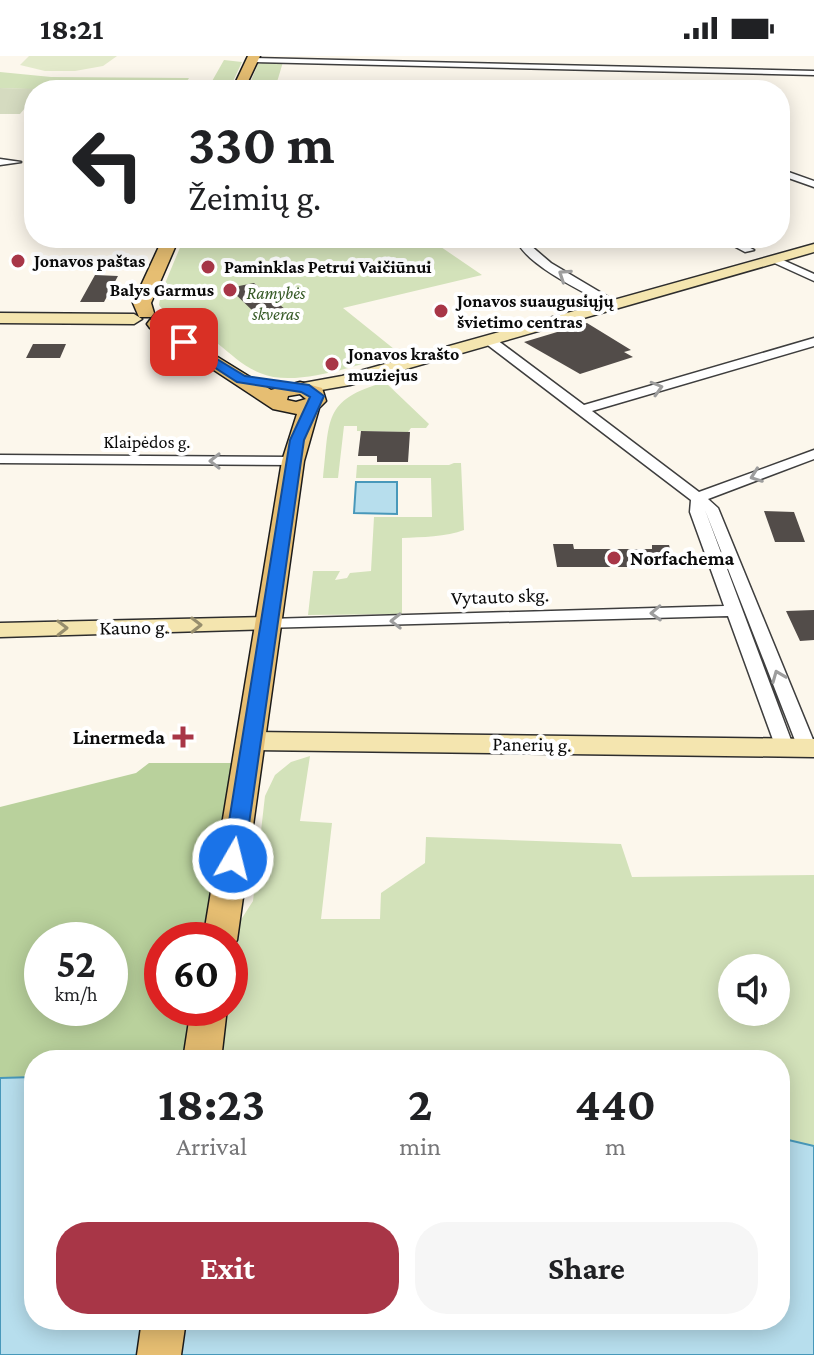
<!DOCTYPE html>
<meta charset="utf-8">
<style>
:root{--surface:#fff;--page:#f6f6f6;--text:#202124;--muted:#757577;--accent:#a83647}
body{margin:0;font-family:"Crimson Pro",serif;background:var(--page);color:var(--text);height:100vh;display:flex;flex-direction:column;font-size:30px;white-space:nowrap}
*{box-sizing:border-box;margin:0}
p{font-size:26px;color:var(--muted)}
.icon{flex:none;width:44px;height:44px;fill:none;stroke:currentColor;stroke-width:2;stroke-linecap:round;stroke-linejoin:round}
.map{position:relative;flex:1;overflow:hidden}
.drawer{position:absolute;left:24px;top:994px;width:766px;height:280px;display:flex;flex-direction:column;background:var(--surface);border-radius:32px;box-shadow:0 4px 20px #0003}
.drawer>*{flex:none}
.hud{position:absolute;left:24px;top:24px;width:766px;height:168px;border-radius:32px;box-shadow:0 4px 20px #0003;background:#fff;color:var(--text);overflow:hidden}
.fabs{position:absolute;left:718px;top:898px;display:grid;gap:16px}
.fabs a{display:grid;place-items:center;width:72px;height:72px;border-radius:50%;background:var(--surface);box-shadow:0 4px 20px #0003;font-size:40px}
.speed{position:absolute;left:24px;top:866px;display:flex;gap:16px;font-size:40px;font-weight:700;text-align:center}
.speed>*{display:grid;place-content:center;width:104px;height:104px;border-radius:50%;background:var(--surface);box-shadow:0 4px 20px #0003;line-height:1}
.speed small{font-size:20px;font-weight:400}
.speed .limit{border:12px solid #d22;background:#fff;color:#111}
.pin{position:absolute;display:grid;place-items:center;width:68px;height:68px;color:#fff;margin:-34px;border-radius:16px;box-shadow:0 4px 12px #0006}
.me{position:absolute;width:88px;margin:-44px;rotate:8deg;stroke-linejoin:round;filter:drop-shadow(0 0 6px #0008)}
.turn{display:flex;align-items:center;gap:28px;height:168px;padding:0 32px;font-size:36px}
.turn .icon{width:104px;height:104px;stroke-width:2.5}
.turn b{display:block;font-size:56px;line-height:68px}
.eta{display:flex;justify-content:space-evenly;align-items:center;height:136px;text-align:center}
.eta b{font-size:48px;font-weight:700;line-height:56px}
.cta{display:flex;gap:16px;margin-top:auto;padding:16px 32px}
.cta a{flex:1;height:92px;border-radius:32px;background:var(--accent);color:#fff;font-size:32px;font-weight:700;line-height:92px;text-align:center}
.cta a+a{background:var(--page);color:var(--text)}
.status{display:flex;justify-content:space-between;align-items:center;height:56px;padding:0 40px;background:var(--surface);direction:ltr}
.status svg{height:22px;fill:currentColor}
.map>svg:first-child{display:block}
</style>
<div class="status"><b>18:21</b><svg viewBox="0 0 49 12"><path d="M0 12V9h3v3zM5 12V6h3v6zM10 12V3h3v9zM15 12V0h3v12zM26 1h20v11H26zM47 4h2v5h-2z"/></svg></div>
<div class="map">
<svg width="814" height="1299" viewBox="0 0 814 1299">
<rect width="100%" height="100%" fill="#fcf7ec"/>
<path fill="#d3e2ba" fill-rule="evenodd" d="M224 4 242 6 229 34H207Z
M267 6H283L277 26 288 34H247L258 8Z
M0 16 51 21 189 22 184 30 72 29 57 30 54 34 0 32Z
M184 182H425L428 192 441 191 482 219 343 252 399 297C362 307 296 333 260 317 228 304 214 273 175 268L159 249 161 237Z
M385 326 429 368 426 372H411L408 376 357 375V370H344L338 422H323C330 364 322 344 385 326Z
M454 407H461L464 474C447 481 421 481 402 482V558L308 559 313 515H340L335 524 347 522 350 517 371 515 374 461H432L431 422H356L357 409H449Z
M310 700 300 765 332 767 321 863H380L381 837 425 807 426 781 621 788 632 821 814 819V1090L780 1082V1004H219L226 952H230L235 873 253 845 265 740 275 719 291 706ZM732 912H776V956H732Z"/>
<path fill="#b9d19c" fill-rule="evenodd" d="M149 707H232L202 884H162V952H191L183 1004H34V1021L0 1022V751L136 717ZM42 884H110V952H42Z"/>
<path fill="#d5dbc0" d="M0 32 41 33 34 34V41L20 58H0Z"/>
<path fill="#e3eacb" d="M29 0H117L103 10 75 15H45L20 9Z"/>
<path fill="#b7deed" stroke="#4898ba" stroke-width="2" d="M356 426H397V458L354 457Z
M34 1021V1264H780V1082L814 1090V1299H0V1022Z"/>
<path fill="#524c49" d="M95 219 118 220 104 246H80Z
M254 227 286 254 259 261 229 232Z
M587 267 631 294 624 296 633 301 580 318 524 286Z
M33 288H66L60 302H26Z
M361 375 410 376 408 406H377V400H358Z
M764 455 794 456 805 486H775Z
M553 488H573L574 493H652V489H669L676 511H557Z
M814 554V584L800 585 786 555Z"/>
<g fill="none" stroke-linecap="round" stroke-linejoin="round">
<g stroke="#3e3e3e" stroke-width="3">
<path id="street" d="M249 2 814 15V19L252 6Z
M0 103 21 106 0 109Z
M780 113 814 125V131L780 119Z
M516 182H550L530 189 551 207 620 248 610 250C585 237 522 207 516 182Z
M719 182H732L754 194 745 196Z
M774 200 814 218V225L770 205 769 203Z
M485 281H493L584 349 814 282V290L592 355 699 436 814 394V403L708 443 718 452 814 686V697L807 699 798 692 705 454 794 692 792 697 785 699 776 692 728 560 262 572 260 568 268 563 724 550 690 456 691 444 485 287Z
M0 399 293 401 300 405 293 409 0 407Z"/>
</g>
<g stroke="#2d2d2d" stroke-width="3">
<path id="secondary" d="M814 188V196L350 329 304 337 296 332 298 328 342 320Z
M0 257 134 258 142 263 134 268 0 267Z
M268 561 276 563 279 568 276 573 0 581V567Z
M250 676 814 683V701L250 694 241 691 238 685 241 679Z"/>
</g>
<g stroke="#1c1c1c" stroke-width="3">
<path id="primary" d="M248 0H260L244 34H232Z
M163 182H179L151 247 154 257 151 261H139L133 247Z
M156 263 271 334 300 326 322 332 326 345 319 352 304 405 237 884 230 895V884H203L282 405 297 358 273 353 150 272 147 268 150 264ZM300 338 306 343 296 346 287 344 288 340Z
M191 952H227L221 1004H183Z
M142 1264H186L181 1299H137Z"/>
</g>
<use href="#street" fill="#fff" fill-rule="evenodd"/>
<use href="#secondary" fill="#f4e5af" fill-rule="evenodd"/>
<use href="#primary" fill="#e6be72" fill-rule="evenodd"/>
</g>
<defs><path id="oneway-chevron" d="M-2-3.5L2.5 0L-2 3.5" fill="none" stroke-width="1.6" stroke-linecap="round" stroke-linejoin="round" transform="scale(2)"/></defs>
<g stroke="#9d9d9d">
<use href="#oneway-chevron" transform="translate(564 219) rotate(-146)"/>
<use href="#oneway-chevron" transform="translate(657 332) rotate(-16)"/>
<use href="#oneway-chevron" transform="translate(215 405) rotate(-180)"/>
<use href="#oneway-chevron" transform="translate(756 420) rotate(160)"/>
<use href="#oneway-chevron" transform="translate(656 557) rotate(178)"/>
<use href="#oneway-chevron" transform="translate(396 565) rotate(179)"/>
<use href="#oneway-chevron" transform="translate(778 620) rotate(-112)"/>
</g>
<g stroke="#978e6d">
<use href="#oneway-chevron" transform="translate(196 569) rotate(-1)"/>
<use href="#oneway-chevron" transform="translate(62 572) rotate(-1)"/>
</g>
<path fill="#1a73e8" stroke="#114b97" stroke-width="2" d="M184 283 245 320 309 329 324 340 304 384 244 803 241 809H226L223 803 290 384 310 341 301 336 237 326 180 289V284Z"/>
<g fill="#a83647" stroke="#fff" stroke-width="3">
<circle cx="18" cy="205" r="8"/>
<circle cx="208" cy="211" r="8"/>
<circle cx="230" cy="234" r="8"/>
<circle cx="441" cy="255" r="8"/>
<circle cx="332" cy="308" r="8"/>
<circle cx="614" cy="502" r="8"/>
<path d="M179 669h8v8h8v8h-8v8h-8v-8h-8v-8h8z"/>
</g>
<g text-anchor="middle" stroke-width="8" stroke-linejoin="round" paint-order="stroke">
<g font-size="18" font-weight="bold" fill="#0b0b0b" stroke="#fff" text-anchor="start">
<text x="34" y="211">Jonavos paštas</text>
<text x="224" y="217">Paminklas Petrui Vaičiūnui</text>
<text x="214" y="240" text-anchor="end">Balys Garmus</text>
<text x="457" y="251">Jonavos suaugusiųjų<tspan x="457" dy="21">švietimo centras</tspan></text>
<text x="348" y="304">Jonavos krašto<tspan x="348" dy="21">muziejus</tspan></text>
</g>
<g font-size="18" font-style="italic" fill="#355925" stroke="#fff">
<text x="276" y="243">Ramybės<tspan x="276" dy="21">skveras</tspan></text>
</g>
<g font-size="18" fill="#0b0b0b" stroke="#fff">
<text x="147" y="392">Klaipėdos g.</text>
</g>
<g font-size="20" font-weight="bold" fill="#0b0b0b" stroke="#fff" text-anchor="start">
<text x="630" y="509">Norfachema</text>
<text x="165" y="688" text-anchor="end">Linermeda</text>
</g>
<g font-size="20" fill="#0b0b0b" stroke="#fff">
<text transform="translate(500 540) rotate(-2)" y="7">Vytauto skg.</text>
<text transform="translate(134 571) rotate(-1)" y="7">Kauno g.</text>
<text transform="translate(532 688) rotate(1)" y="7">Panerių g.</text>
</g>
</g>
</svg>
<div class="fabs">
<a><svg class="icon" aria-label="sound" viewBox="0 0 24 24"><path d="M4 9h4l5-4v14l-5-4H4zM17 9q2 3 0 6"/></svg></a>
</div>
<div class="speed"><div>52<small>km/h</small></div><div class="limit">60</div></div>
<div class="pin" style="left:184px;top:286px;background:#d93025"><svg class="icon" aria-label="arrive" viewBox="0 0 24 24"><path d="M6 21V4h12l-3 4 3 4H6"/></svg></div>
<svg class="me" style="left:233px;top:803px" viewBox="-20 -20 40 40"><circle r="17" fill="#1a73e8" stroke="#fff" stroke-width="3"/><path d="M0-11L8 9 0 5-8 9z" fill="#fff"/></svg>
<div class="hud">
<div class="turn"><svg class="icon" aria-label="left" viewBox="0 0 24 24"><path d="M17 20v-9H6M10 6l-5 5 5 5"/></svg><div><b>330 m</b>Žeimių g.</div></div>
</div>
<section class="drawer">
<div class="eta">
<div><b>18:23</b><p>Arrival</p></div>
<div><b>2</b><p>min</p></div>
<div><b>440</b><p>m</p></div>
</div>
<div class="cta"><a>Exit</a><a>Share</a></div>
</section>
</div>
